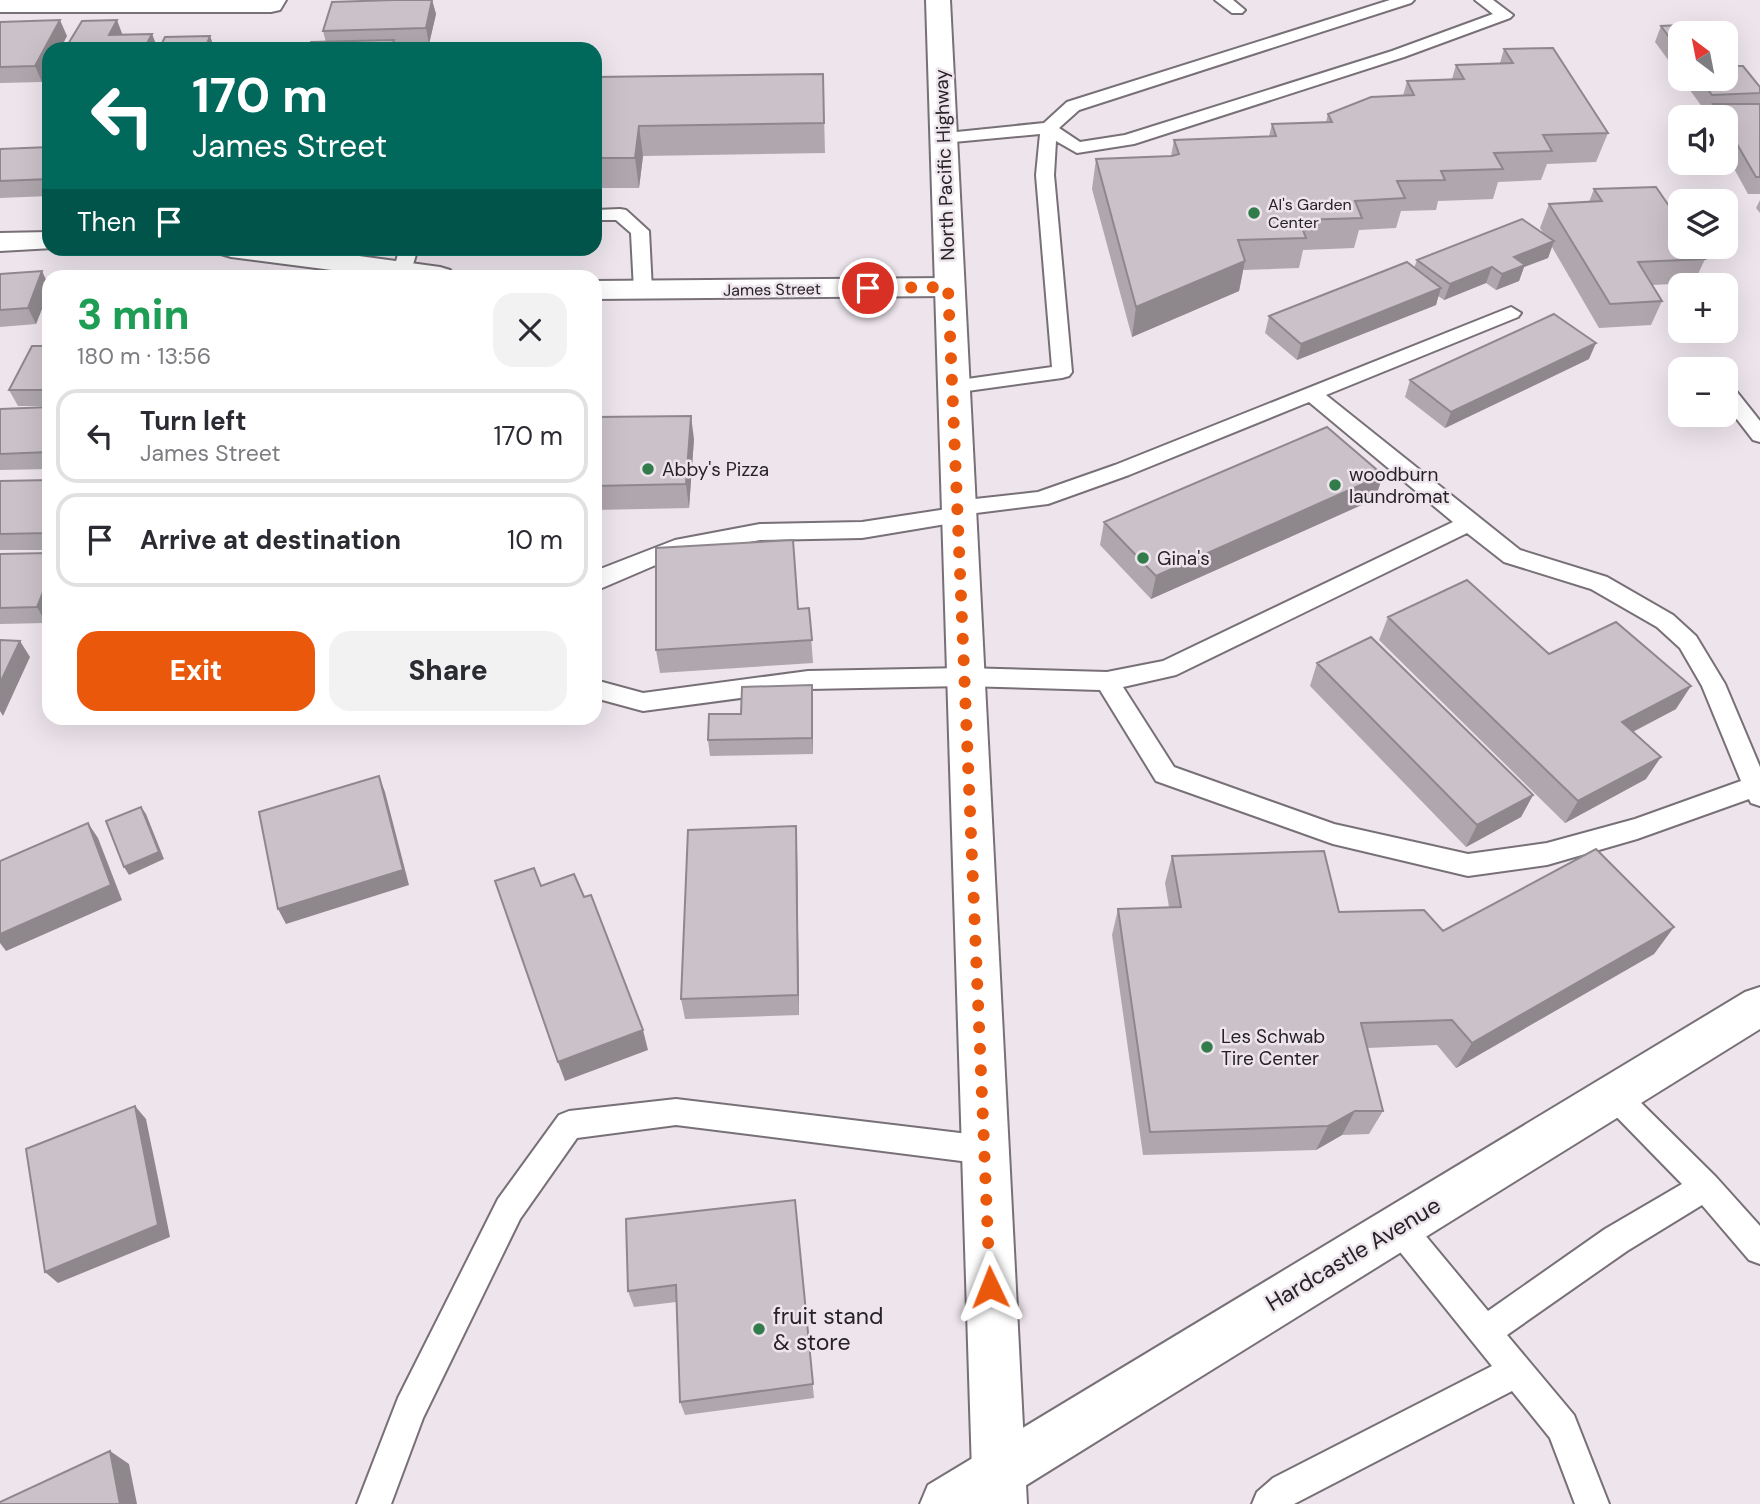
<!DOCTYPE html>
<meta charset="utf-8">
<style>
:root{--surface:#fff;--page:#f2f2f3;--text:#2b2b33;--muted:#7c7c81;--line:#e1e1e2;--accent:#ea580c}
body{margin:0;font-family:"DM Sans",sans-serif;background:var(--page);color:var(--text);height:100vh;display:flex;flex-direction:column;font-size:26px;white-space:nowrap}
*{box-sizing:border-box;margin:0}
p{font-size:23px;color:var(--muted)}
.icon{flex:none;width:38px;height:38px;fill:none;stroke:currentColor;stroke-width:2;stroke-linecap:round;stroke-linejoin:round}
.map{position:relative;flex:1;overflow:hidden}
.side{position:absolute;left:42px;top:270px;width:560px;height:455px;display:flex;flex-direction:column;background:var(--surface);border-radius:21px;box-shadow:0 7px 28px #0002}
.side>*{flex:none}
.hud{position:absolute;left:42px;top:42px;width:560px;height:214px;border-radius:21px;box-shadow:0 7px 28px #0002;background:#00695c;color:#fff;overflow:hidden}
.needle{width:46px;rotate:328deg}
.fabs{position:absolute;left:1668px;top:21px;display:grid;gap:14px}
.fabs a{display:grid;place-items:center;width:70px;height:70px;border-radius:14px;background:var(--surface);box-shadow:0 7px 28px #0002;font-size:35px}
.pin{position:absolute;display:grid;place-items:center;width:60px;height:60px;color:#fff;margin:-30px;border:4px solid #fff;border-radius:50%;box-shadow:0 2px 7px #0007}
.me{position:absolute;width:77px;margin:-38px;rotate:358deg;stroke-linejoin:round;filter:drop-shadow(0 0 5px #0008)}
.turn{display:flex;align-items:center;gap:24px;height:147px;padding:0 35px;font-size:32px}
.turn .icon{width:91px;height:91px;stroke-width:2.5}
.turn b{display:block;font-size:49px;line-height:60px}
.then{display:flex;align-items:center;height:66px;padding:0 35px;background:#0003;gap:14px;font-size:26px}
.round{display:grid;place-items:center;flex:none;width:74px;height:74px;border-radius:21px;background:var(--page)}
.headline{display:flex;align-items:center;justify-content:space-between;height:119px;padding:0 35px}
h1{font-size:42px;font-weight:800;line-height:52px;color:#1e9e55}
.cta{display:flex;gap:14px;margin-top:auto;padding:14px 35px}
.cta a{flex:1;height:80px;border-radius:21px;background:var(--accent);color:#fff;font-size:28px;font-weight:800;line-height:80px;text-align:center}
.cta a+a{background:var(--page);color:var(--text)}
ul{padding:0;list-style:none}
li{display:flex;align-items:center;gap:21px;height:94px;margin:0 14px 10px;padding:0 21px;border:4px solid var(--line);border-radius:21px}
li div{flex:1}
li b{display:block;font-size:26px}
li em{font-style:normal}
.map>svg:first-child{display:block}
</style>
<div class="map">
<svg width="1760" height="1504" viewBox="0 0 1760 1504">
<rect width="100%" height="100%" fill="#ede4ec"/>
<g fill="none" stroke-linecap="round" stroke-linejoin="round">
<g stroke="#787077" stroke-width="4">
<path id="service" d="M1215 0H1233L1245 10 1242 13H1232Z
M1390 0H1414L1411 3 1079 110 1059 128 1080 142 1125 135 1392 51 1493 14 1475 0H1493L1513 15 1510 18 1404 57 1134 144 1077 153 1056 141 1054 175 1072 372 1069 376 1062 378 953 393 946 392 943 387 946 382 953 381 1052 367 1036 175 1040 134 943 143 935 138 937 134 1044 123 1067 102Z
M620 209 626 210 649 231 652 290 650 294 643 296 634 290 631 233 616 220H595V210Z
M400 248H418L411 271 402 276 393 271Z
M1511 307 1521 313 1518 317 1326 395 1520 550 1607 577 1673 615 1696 636 1725 684 1760 767V806L1751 803 1749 799 1637 839 1547 865 1468 876 1333 844 1156 781 1100 690 964 686 808 689 643 711 595 698V680L643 693 808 671 964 668 1107 672 1163 661 1453 522 1309 402 1129 475 1048 504 968 514 966 520 958 522 862 538 760 540 679 555 595 591V571L675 540 760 524 862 522 947 509 949 503 957 501 1038 492 1115 465ZM1467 533 1504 562 1591 589 1657 627 1680 648 1702 686 1741 781 1635 819 1547 843 1468 854 1334 824 1174 767 1123 687 1176 675Z
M1726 386 1733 387 1760 421V442L1753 440 1726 405Z
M1614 1082 1624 1086 1716 1177 1760 1226V1264L1749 1260 1702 1205 1627 1251 1507 1335 1574 1415 1609 1504H1575L1550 1438 1512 1391 1294 1504H1252L1257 1492 1273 1478 1492 1366 1388 1237 1384 1227 1388 1217 1399 1212 1410 1217 1488 1311 1605 1229 1682 1184 1604 1104 1600 1095 1604 1086Z
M676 1099 985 1136 995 1140 1000 1150 995 1160 985 1164 676 1125 577 1138 520 1219 423 1418 391 1504H357L398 1398 498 1199 559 1115 569 1111Z"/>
</g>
<g stroke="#787077" stroke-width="4">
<path id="minor" d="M0 0H286L280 10 271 12H0Z
M49 232V248H53L0 251V233Z
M217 248H300L440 267 450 270 455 276H378L231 257 221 254Z
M948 278 958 281 963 287 958 293 948 296 595 299V281Z"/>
</g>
<g stroke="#787077" stroke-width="4">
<path id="tertiary" d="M1760 987V1029L996 1504H920L928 1485 1745 992Z"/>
</g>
<g stroke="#787077" stroke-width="4">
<path id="primary" d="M926 0H950L1027 1504H973Z"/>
</g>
<use href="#service" fill="#fff" fill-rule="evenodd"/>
<use href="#minor" fill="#fff" fill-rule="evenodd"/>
<use href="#tertiary" fill="#fff" fill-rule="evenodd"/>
<use href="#primary" fill="#fff" fill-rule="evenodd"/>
</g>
<path fill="#afa7ad" d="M432 0 436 14 429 44 395 45 396 49H308L326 42 323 31Z
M0 22 67 36 60 49H49L42 82 0 83Z
M1661 26 1680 33V76L1655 42Z
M1504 49 1608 133 1596 162 1547 164 1541 180 1498 182 1493 199 1438 201 1436 210 1401 211 1396 228 1359 230 1354 248 1303 250 1299 268 1243 270 1239 291 1132 337 1092 189 1096 159 1171 156 1174 140 1269 136 1272 124 1326 122 1328 114 1403 96 1407 81 1452 79 1456 65 1500 63Z
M1737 66 1760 87V194H1748L1726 154V117H1707L1709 111H1705L1682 79H1726Z
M823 74 825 153 643 156 639 188H595V77Z
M49 147V196L0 198V149Z
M1594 189 1705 259 1694 283 1652 285 1662 301 1651 325 1599 328 1552 247 1548 258 1524 267 1519 281 1496 290 1486 283 1444 300 1438 296 1436 305 1297 360 1265 333 1269 316 1414 268 1417 260 1544 234 1540 228 1549 204 1589 202Z
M1760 200V213L1756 208Z
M0 274 49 286V291L36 324 0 327Z
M49 346V406H18L9 390Z
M1589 359 1445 428 1405 397 1410 380Z
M49 407V469L0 470V409Z
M595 417 694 439 689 508 595 510Z
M1383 475 1375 499 1151 599 1100 545 1104 522Z
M49 480V550H0V481Z
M49 553V617L46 623 0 624V554Z
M809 608 813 663 660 673 656 650 798 609Z
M1388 617 1549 654 1676 709 1633 732 1646 779 1565 823 1379 640Z
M1317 663 1533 795 1521 817 1466 847 1310 686Z
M812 685 813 754 710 756 708 740 741 714Z
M796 826 797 848 799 1015 685 1019 681 999Z
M1172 856 1339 912 1443 931 1674 927 1654 954 1456 1068 1437 1045 1367 1048 1383 1111 1369 1134 1342 1135 1316 1150 1143 1155 1112 935 1118 909 1169 907 1165 883Z
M795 1200 814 1398 685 1415 680 1402 676 1302 634 1307 628 1291Z"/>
<path fill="#8e888d" d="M432 0 436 14 429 44 426 28Z
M60 20 67 36 60 49H49V69L42 82 35 66Z
M117 20 123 36 109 35Z
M152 34 158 49H144Z
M210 36 215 49 206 46Z
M394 40 396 49H391Z
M639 126 643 156 639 188 635 158Z
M1554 241 1548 258 1524 267 1519 281 1496 290 1502 274 1514 257Z
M1245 261 1239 291 1132 337 1136 307Z
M1492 267 1486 283 1444 300 1450 284Z
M42 271 49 286V291L36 324 28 308Z
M1441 288 1436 305 1297 360 1301 344Z
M1596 343 1589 359 1445 428 1451 412Z
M691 416 694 439 689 508 686 484Z
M1383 475 1375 499 1151 599 1156 576Z
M49 577V617L46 623 37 607Z
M20 641 30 657 3 716 0 711V683Z
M812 685 813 701V754L812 738Z
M1691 686 1676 709 1609 744 1622 722Z
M1661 757 1646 779 1565 823 1578 801Z
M379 776 385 792 409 885 286 924 278 909Z
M1533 795 1521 817 1466 847 1477 825Z
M141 807 146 814 164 859 129 875 124 867Z
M88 823 98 838 122 900 6 951 0 943V934Z
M796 826 797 848 799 1015 798 995Z
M1674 927 1654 954 1456 1068 1472 1043Z
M643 1030 648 1050 565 1081 558 1062Z
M135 1106 146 1119 170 1237 58 1283 45 1272Z
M1355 1111 1342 1135 1316 1150 1328 1126Z
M110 1451 129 1464 137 1504H120Z"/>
<path fill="#cbc2c9" stroke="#8e888d" stroke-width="2" d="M393 0H432L426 28 323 31 332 2Z
M60 20 35 66 0 67V22Z
M117 20 109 35 152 34 144 49H65L82 21Z
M1704 24 1711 33H1680V52L1661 26Z
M210 36 206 46 246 45 245 49H159L165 37Z
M394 40 391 49H308L311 42Z
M1553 48 1608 133 1543 135 1552 151 1494 153 1503 169 1441 171 1445 180 1397 181 1405 198 1355 201 1362 218 1299 220 1306 238 1238 240 1245 261 1136 307 1096 159 1172 156 1179 154 1174 140 1276 136 1272 124 1332 122 1328 114 1371 97 1414 95 1407 81 1464 79 1456 65 1513 63 1504 49Z
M1726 52 1737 66H1743L1760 87V93L1712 95 1700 79H1726Z
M823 74 824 123 639 126 635 158H595V77Z
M1713 104H1760V177H1756L1726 125V117H1721Z
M49 147V179L0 181V149Z
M1656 187 1680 222V247H1697L1705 259 1638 262 1662 301 1610 304 1549 204 1602 201 1594 189Z
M1522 219 1554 241 1514 257 1525 265 1502 274 1492 267 1450 284 1417 260Z
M1407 262 1441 288 1301 344 1269 316Z
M42 271 28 308 0 310V274Z
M1554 314 1596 343 1451 412 1410 380Z
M32 346H49V390H9Z
M49 407V452L0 454V409Z
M691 416 686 484 595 486V417Z
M1327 427 1383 475 1156 576 1104 522Z
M49 480V533L0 534V481Z
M793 540 798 609 809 608 812 640 656 650V548Z
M49 553V577L37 607 0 608V554Z
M1467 580 1549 654 1616 622 1691 686 1622 722 1661 757 1578 801 1388 617Z
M1371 637 1533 795 1477 825 1317 663Z
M0 640 20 641 0 683Z
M812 685V738L708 740 709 714H741L742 687Z
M379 776 403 870 278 909 259 812Z
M141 807 159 852 124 867 106 821Z
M88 823 111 885 0 934V861Z
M796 826 798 995 681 999 688 830Z
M1596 849 1674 927 1472 1043 1452 1020 1361 1023 1383 1111H1355L1328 1126 1150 1132 1118 909 1181 907 1172 856 1324 851 1339 912 1424 910 1443 931Z
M534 868 541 886 574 874 584 897 591 895 643 1030 558 1062 495 881Z
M135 1106 158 1225 45 1272 26 1149Z
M795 1200 813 1384 680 1402 676 1285 628 1291 626 1219Z
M110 1451 120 1504H0V1502Z"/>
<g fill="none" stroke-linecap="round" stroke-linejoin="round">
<path stroke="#ea580c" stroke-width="12" stroke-dasharray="0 21.6" d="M868 288 948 287 990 1287"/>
</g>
<g fill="#327c4b" stroke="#ede4ec" stroke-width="2.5">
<circle cx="1254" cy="213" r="7"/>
<circle cx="648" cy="469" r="7"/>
<circle cx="1335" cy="485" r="7"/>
<circle cx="1143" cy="558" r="7"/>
<circle cx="1207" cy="1047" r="7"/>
<circle cx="759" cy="1329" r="7"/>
</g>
<g text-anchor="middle" stroke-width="5" stroke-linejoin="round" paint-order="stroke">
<g font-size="16" fill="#262326" stroke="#ede4ec" text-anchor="start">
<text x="1268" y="210">Al's Garden<tspan x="1268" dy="18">Center</tspan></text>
</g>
<g font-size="16" fill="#262326" stroke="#ede4ec">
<text transform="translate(772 289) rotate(-1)" y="6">James Street</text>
</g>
<g font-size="19" fill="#262326" stroke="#ede4ec">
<text transform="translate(944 165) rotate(-92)" y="7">North Pacific Highway</text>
</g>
<g font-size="19" fill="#262326" stroke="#ede4ec" text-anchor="start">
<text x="662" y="476">Abby's Pizza</text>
<text x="1349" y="481">woodburn<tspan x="1349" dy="22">laundromat</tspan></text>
<text x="1157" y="565">Gina's</text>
<text x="1221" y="1043">Les Schwab<tspan x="1221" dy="22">Tire Center</tspan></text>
</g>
<g font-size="23" fill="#262326" stroke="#ede4ec">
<text transform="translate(1353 1254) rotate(-31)" y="8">Hardcastle Avenue</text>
</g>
<g font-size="23" fill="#262326" stroke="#ede4ec" text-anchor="start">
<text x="773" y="1324">fruit stand<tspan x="773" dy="26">&amp; store</tspan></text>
</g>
</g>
</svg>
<div class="fabs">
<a><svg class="needle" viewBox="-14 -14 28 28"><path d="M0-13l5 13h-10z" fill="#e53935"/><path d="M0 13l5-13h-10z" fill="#7c7c81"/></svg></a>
<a><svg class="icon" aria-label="sound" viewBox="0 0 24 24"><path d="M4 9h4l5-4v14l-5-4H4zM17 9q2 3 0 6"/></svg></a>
<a><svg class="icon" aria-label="layers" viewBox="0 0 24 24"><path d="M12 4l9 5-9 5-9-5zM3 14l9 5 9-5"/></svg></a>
<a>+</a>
<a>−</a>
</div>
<div class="pin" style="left:868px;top:288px;background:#d93025"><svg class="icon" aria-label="arrive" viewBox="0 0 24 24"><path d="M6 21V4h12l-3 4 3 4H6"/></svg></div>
<svg class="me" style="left:990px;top:1287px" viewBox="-20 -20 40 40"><path d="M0-17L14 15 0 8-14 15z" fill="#ea580c" stroke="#fff" stroke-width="4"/></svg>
<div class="hud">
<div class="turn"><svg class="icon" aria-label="left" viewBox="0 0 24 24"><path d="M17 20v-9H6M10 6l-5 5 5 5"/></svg><div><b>170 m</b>James Street</div></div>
<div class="then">Then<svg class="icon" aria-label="arrive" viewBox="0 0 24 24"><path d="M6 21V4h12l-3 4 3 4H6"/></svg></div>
</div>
<section class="side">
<div class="headline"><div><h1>3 min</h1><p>180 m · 13:56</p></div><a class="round"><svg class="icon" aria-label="close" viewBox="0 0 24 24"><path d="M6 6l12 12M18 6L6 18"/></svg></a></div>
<ul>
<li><svg class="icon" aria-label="left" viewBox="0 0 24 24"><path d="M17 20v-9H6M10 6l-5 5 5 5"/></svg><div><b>Turn left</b><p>James Street</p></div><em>170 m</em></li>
<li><svg class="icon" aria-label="arrive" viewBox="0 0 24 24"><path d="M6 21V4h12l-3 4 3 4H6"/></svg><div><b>Arrive at destination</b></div><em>10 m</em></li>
</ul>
<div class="cta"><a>Exit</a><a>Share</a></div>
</section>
</div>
